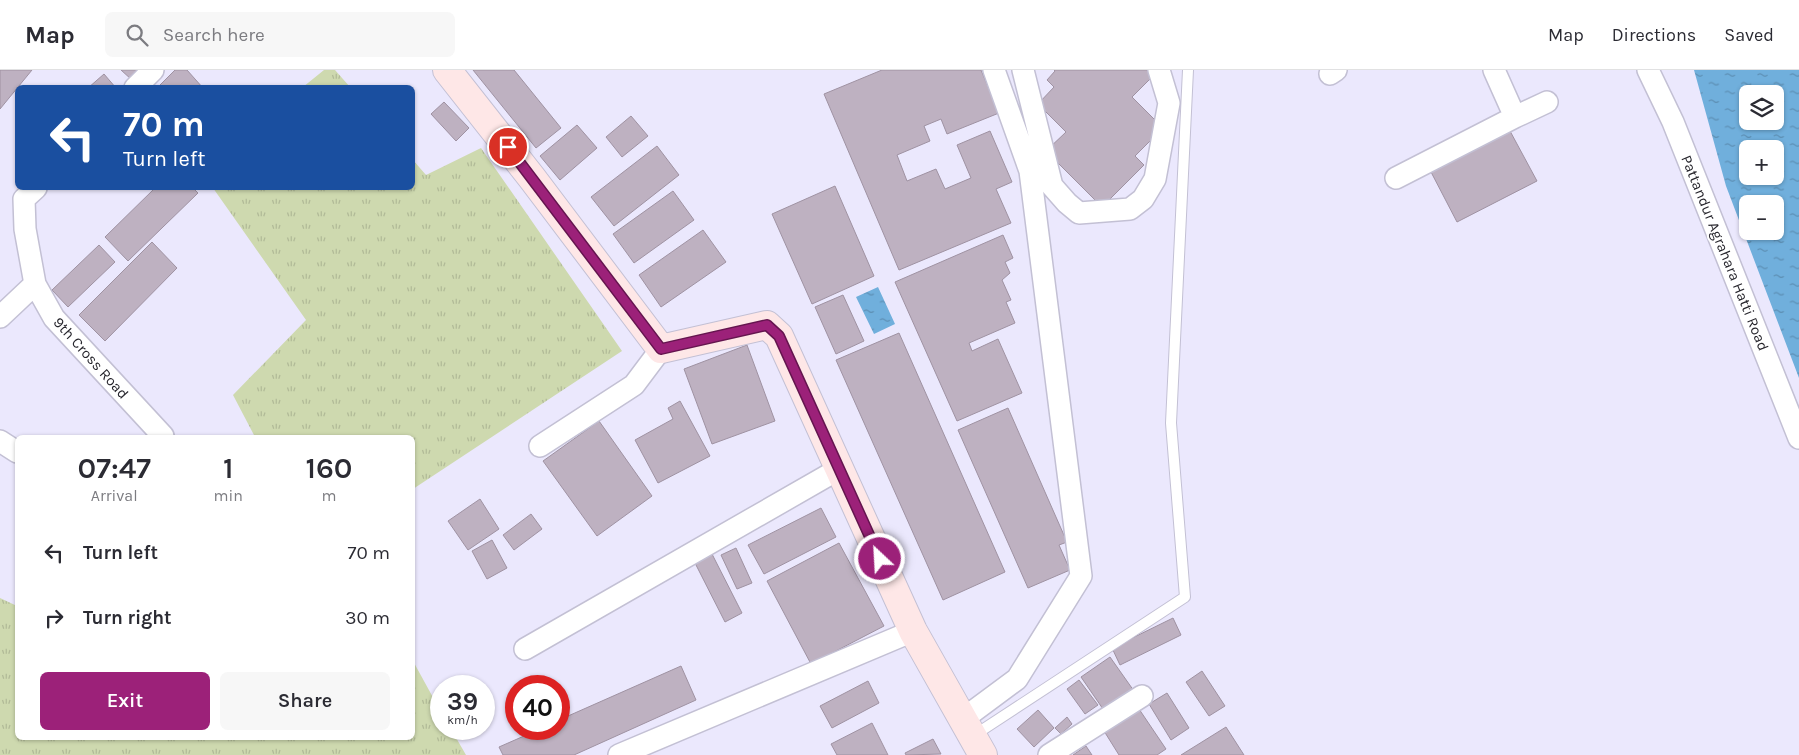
<!DOCTYPE html>
<meta charset="utf-8">
<style>
:root{--surface:#fff;--page:#f7f7f7;--text:#2b2b33;--muted:#7c7c81;--line:#e1e1e2;--accent:#9c2179}
body{margin:0;font-family:Karla,sans-serif;background:var(--page);color:var(--text);height:100vh;display:flex;flex-direction:column;font-size:19px;white-space:nowrap}
*{box-sizing:border-box;margin:0}
p{font-size:16px;color:var(--muted)}
.icon{flex:none;width:28px;height:28px;fill:none;stroke:currentColor;stroke-width:2;stroke-linecap:round;stroke-linejoin:round}
.map{position:relative;flex:1;overflow:hidden}
.drawer{position:absolute;left:15px;top:365px;width:400px;height:305px;display:flex;flex-direction:column;background:var(--surface);border-radius:8px;box-shadow:0 1px 4px #0004}
.drawer>*{flex:none}
.top-card{position:absolute;left:15px;top:15px;width:400px;height:105px;border-radius:8px;box-shadow:0 1px 4px #0004;background:#1a4fa0;color:#fff;overflow:hidden}
.controls{position:absolute;left:1739px;top:15px;display:grid;gap:10px}
.controls a{display:grid;place-items:center;width:45px;height:45px;border-radius:8px;background:var(--surface);box-shadow:0 1px 4px #0004;font-size:25px}
.speed{position:absolute;left:430px;top:605px;display:flex;gap:10px;font-size:25px;font-weight:700;text-align:center}
.speed>*{display:grid;place-content:center;width:65px;height:65px;border-radius:50%;background:var(--surface);box-shadow:0 1px 4px #0004;line-height:1}
.speed small{font-size:12px;font-weight:400}
.speed .limit{border:8px solid #d22;background:#fff;color:#111}
.pin{position:absolute;display:grid;place-items:center;width:42px;height:42px;color:#fff;margin:-21px;border:2px solid #fff;border-radius:50%;box-shadow:0 1px 5px #0007}
.me{position:absolute;width:55px;margin:-28px;rotate:335deg;stroke-linejoin:round;filter:drop-shadow(0 0 4px #0008)}
.turn{display:flex;align-items:center;gap:18px;height:105px;padding:0 25px;font-size:22px}
.turn .icon{width:65px;height:65px;stroke-width:2.5}
.turn b{display:block;font-size:35px;line-height:42px}
.eta{display:flex;justify-content:space-evenly;align-items:center;height:85px;text-align:center}
.eta b{font-size:30px;font-weight:600;line-height:35px}
.cta{display:flex;gap:10px;margin-top:auto;padding:10px 25px}
.cta a{flex:1;height:58px;border-radius:8px;background:var(--accent);color:#fff;font-size:20px;font-weight:600;line-height:58px;text-align:center}
.cta a+a{background:var(--page);color:var(--text)}
ul{padding:0;list-style:none}
li{display:flex;align-items:center;gap:15px;height:65px;padding:0 25px}
li div{flex:1}
li b{display:block;font-size:19px}
li em{font-style:normal}
header{display:flex;align-items:center;gap:30px;box-sizing:border-box;height:70px;padding:0 25px;background:var(--surface);border-bottom:1px solid var(--line)}
header strong{font-size:24px}
nav{display:flex;gap:28px;margin-inline-start:auto;font-size:18px}
.search{width:350px;height:45px;background:var(--page);display:flex;align-items:center;gap:12px;box-sizing:border-box;padding:0 18px;border-radius:8px;color:var(--muted);font-size:19px}
.map>svg:first-child{display:block}
</style>
<header>
<strong>Map</strong>
<div class="search"><svg class="icon" aria-label="search" viewBox="0 0 24 24"><circle cx="10" cy="10" r="6"/><path d="M15 15l6 6"/></svg>Search here</div>
<nav><a>Map</a><a>Directions</a><a>Saved</a></nav>
</header>
<div class="map">
<svg width="1799" height="685" viewBox="0 0 1799 685">
<defs>
<pattern id="grass-tufts" width="24" height="20" patternUnits="userSpaceOnUse" patternTransform="scale(1.25)"><rect width="24" height="20" fill="#ced9af"/><path d="M3 7l-1-3M5 7V3M7 7l1-3M15 17l-1-3M17 17v-4M19 17l1-3" fill="none" stroke="#b1ba97"/></pattern>
<pattern id="water-ripples" width="26" height="14" patternUnits="userSpaceOnUse" patternTransform="scale(1.25)"><rect width="26" height="14" fill="#70afdc"/><path d="M2 4q2-2 4 0t4 0M15 11q2-2 4 0t4 0" fill="none" stroke="#5c8eb3"/></pattern>
</defs>
<rect width="100%" height="100%" fill="#ebe8fd"/>
<path fill="url(#grass-tufts)" d="M324 0H335L350 17H303Z
M481 78 622 281 413 419 412 368 255 367 233 325 306 250 213 118H412L413 90 426 105Z
M0 528 17 536 18 668H412L413 591 441 642V659H451L466 685H0Z"/>
<path fill="url(#water-ripples)" fill-rule="evenodd" d="M1694 0H1799V308L1726 116ZM1748 24H1775V51H1748ZM1748 79H1775V106H1748ZM1748 134H1775V161H1748Z
M878 217 895 254 874 264 856 227Z"/>
<path fill="#beb1c1" stroke="#9f92a2" d="M0 0H32L0 39Z
M121 0H142L132 10Z
M175 0H187L203 18H157Z
M473 0H514L561 58 536 78Z
M882 0H981L999 43 947 64 941 49 924 56 930 71 897 85 907 111 936 99 945 119 971 108 957 75 990 61 1012 112 996 119 1011 153 899 200 824 24Z
M1054 0H1157L1158 1 1132 27 1163 58 1135 86 1144 95 1102 137 1046 81 1066 62 1038 34 1054 17 1047 10 1055 1Z
M104 4 116 18H88Z
M444 32 469 58 456 71 431 44Z
M631 46 648 66 622 87 606 67Z
M577 55 597 78 560 110 540 86Z
M1510 61 1537 111 1457 152 1431 102Z
M657 76 679 105 614 156 591 127Z
M835 116 874 206 812 234 772 144Z
M155 118H193L198 123 128 191 105 167Z
M673 121 694 150 634 193 613 164Z
M703 160 726 192 661 237 639 205Z
M1003 165 1013 188 1005 192 1010 203 1002 210 1011 230 1006 232 1015 253 969 273 972 281 998 269 1022 323 957 351 895 212Z
M152 172 177 198 105 271 79 245Z
M99 175 115 192 68 237 52 220Z
M843 225 864 271 836 284 815 237Z
M899 263 1005 502 943 530 836 290Z
M747 275 775 351 712 374 684 299Z
M680 331 710 386 658 413 635 370 673 349 668 338Z
M1008 338 1067 472 1059 475 1070 500 1028 518 958 360Z
M599 351 652 426 597 466 543 391Z
M480 429 499 459 468 480 448 451Z
M821 438 836 467 764 504 748 475Z
M531 444 542 459 514 480 503 465Z
M492 470 507 498 487 509 472 481Z
M839 473 884 556 811 594 767 511Z
M736 478 752 513 737 519 721 485Z
M712 484 742 543 725 552 695 493Z
M1173 548 1181 565 1120 595 1112 578Z
M1110 587 1134 621 1105 642 1081 607Z
M681 596 696 630 574 685H503L499 677 540 659H559V650Z
M1202 601 1225 636 1209 646 1186 612Z
M1079 610 1098 635 1085 644 1067 619Z
M868 611 879 633 832 658 820 636Z
M1167 623 1189 658 1171 670 1149 634Z
M1139 639 1166 679 1157 685H1119L1104 661Z
M1038 640 1054 658 1034 677 1017 659Z
M1067 647 1072 654 1061 664 1055 658Z
M872 653 888 685H837L831 674Z
M1226 657 1244 685H1181Z
M933 669 941 684 906 685 905 683Z
M1086 676 1092 685H1073Z"/>
<g fill="none" stroke-linecap="round" stroke-linejoin="round">
<g stroke="#c3c0d4" stroke-width="12">
<path id="lane" d="M973 666 1185 527 1171 353 1188 0"/>
</g>
<g stroke="#c3c0d4" stroke-width="24">
<path id="street" d="M1023 0 1052 116 1067 133 1079 143 1130 139 1143 129 1155 109 1169 33 1159 0
M1648 0 1673 52 1799 368
M1330 4 1336 0
M135 18 153 0
M1515 47 1547 32
M1396 108 1515 47 1494 0
M36 118 24 129 25 159 35 214 54 248 163 366
M0 247 35 214
M0 371 17 382
M540 376 634 315 661 279
M525 579 839 399
M963 649 1017 609 1081 506 1030 101 994 0
M619 685 913 561
M1049 685 1142 626"/>
</g>
<g stroke="#c3c0d4" stroke-width="30">
<path id="secondary" d="M447 0 532 108 661 279 767 255 779 266 913 561 983 685"/>
</g>
<use href="#lane" stroke="#fff" stroke-width="10"/>
<use href="#street" stroke="#fff" stroke-width="21"/>
<use href="#secondary" stroke="#fee7e7" stroke-width="28"/>
</g>
<g fill="none" stroke-linecap="round" stroke-linejoin="round">
<g stroke="#65154f" stroke-width="12">
<path id="route" d="M508 77 661 279 767 255 779 266 880 489"/>
</g>
<use href="#route" stroke="#9c2179" stroke-width="9"/>
</g>
<g text-anchor="middle" stroke-width="4" stroke-linejoin="round" paint-order="stroke">
<g font-size="15" fill="#26252c" stroke="#fff">
<text transform="translate(1725 183) rotate(68)" y="5">Pattandur Agrahara Hatti Road</text>
<text transform="translate(91 288) rotate(48)" y="5">9th Cross Road</text>
</g>
</g>
</svg>
<div class="controls">
<a><svg class="icon" aria-label="layers" viewBox="0 0 24 24"><path d="M12 4l9 5-9 5-9-5zM3 14l9 5 9-5"/></svg></a>
<a>+</a>
<a>−</a>
</div>
<div class="speed"><div>39<small>km/h</small></div><div class="limit">40</div></div>
<div class="pin" style="left:508px;top:77px;background:#d93025"><svg class="icon" aria-label="arrive" viewBox="0 0 24 24"><path d="M6 21V4h12l-3 4 3 4H6"/></svg></div>
<svg class="me" style="left:880px;top:489px" viewBox="-20 -20 40 40"><circle r="17" fill="#9c2179" stroke="#fff" stroke-width="3"/><path d="M0-11L8 9 0 5-8 9z" fill="#fff"/></svg>
<div class="top-card">
<div class="turn"><svg class="icon" aria-label="left" viewBox="0 0 24 24"><path d="M17 20v-9H6M10 6l-5 5 5 5"/></svg><div><b>70 m</b>Turn left</div></div>
</div>
<section class="drawer">
<div class="eta">
<div><b>07:47</b><p>Arrival</p></div>
<div><b>1</b><p>min</p></div>
<div><b>160</b><p>m</p></div>
</div>
<ul>
<li><svg class="icon" aria-label="left" viewBox="0 0 24 24"><path d="M17 20v-9H6M10 6l-5 5 5 5"/></svg><div><b>Turn left</b></div><em>70 m</em></li>
<li><svg class="icon" aria-label="right" viewBox="0 0 24 24"><path d="M7 20v-9h11M14 6l5 5-5 5"/></svg><div><b>Turn right</b></div><em>30 m</em></li>
</ul>
<div class="cta"><a>Exit</a><a>Share</a></div>
</section>
</div>
